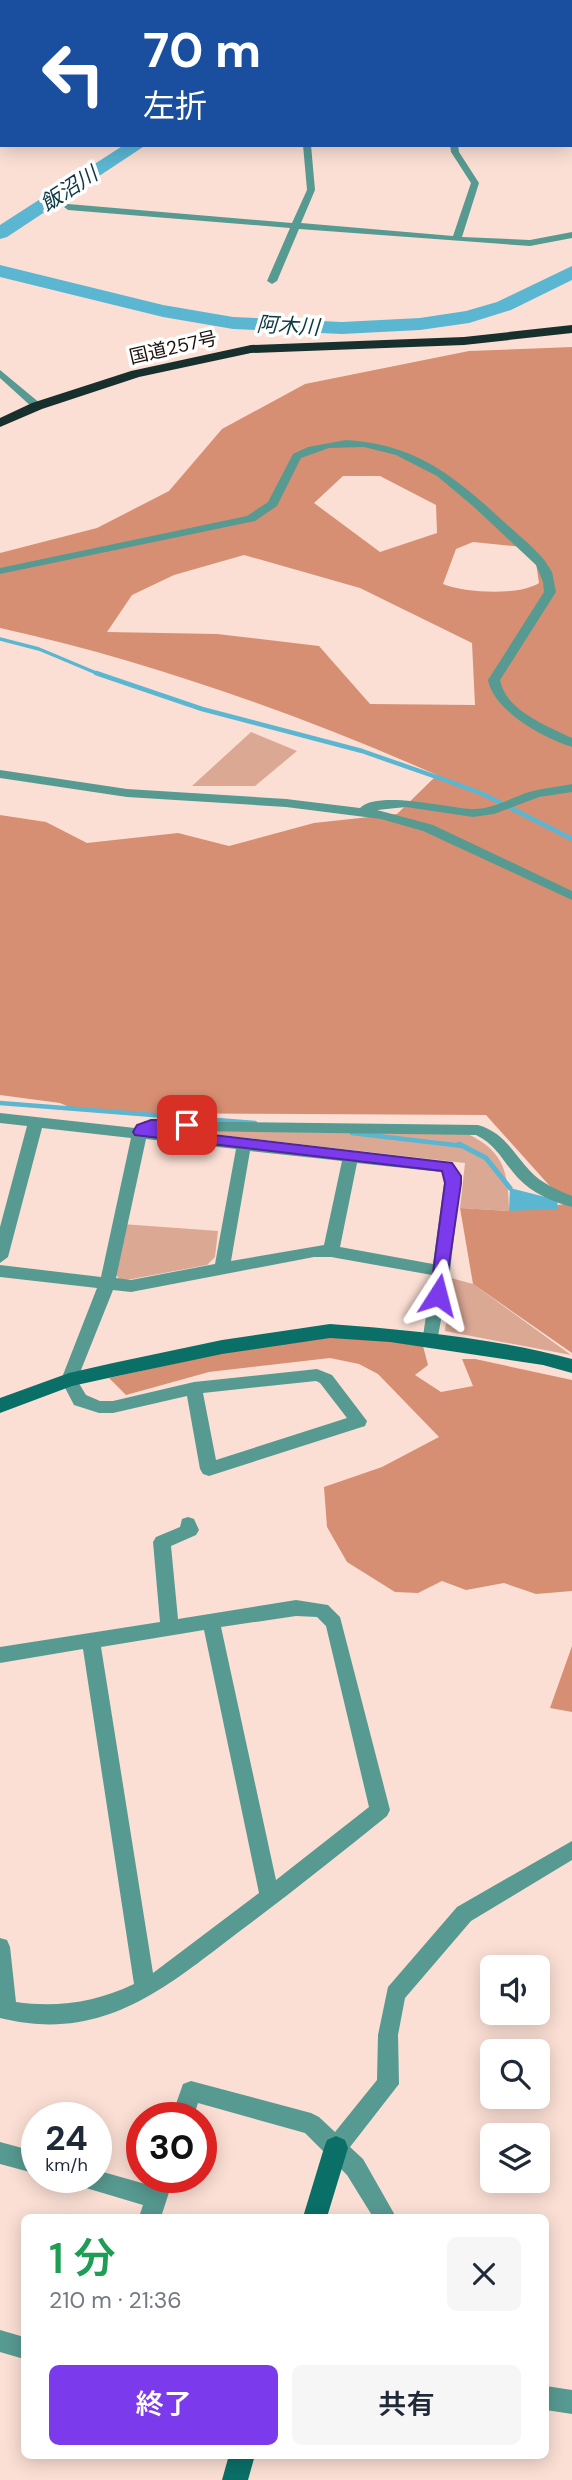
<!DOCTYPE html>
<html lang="ja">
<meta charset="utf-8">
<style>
:root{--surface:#fff;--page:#f6f6f7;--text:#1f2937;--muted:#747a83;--accent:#7c3aed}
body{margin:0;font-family:"DM Sans","Noto Sans JP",sans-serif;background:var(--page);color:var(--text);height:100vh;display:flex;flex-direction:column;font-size:26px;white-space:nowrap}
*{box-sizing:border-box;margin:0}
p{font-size:23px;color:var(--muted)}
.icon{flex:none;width:38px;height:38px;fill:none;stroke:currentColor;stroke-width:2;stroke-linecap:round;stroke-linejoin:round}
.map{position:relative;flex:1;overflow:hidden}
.drawer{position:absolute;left:21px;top:2214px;width:528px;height:245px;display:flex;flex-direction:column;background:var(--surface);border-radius:10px;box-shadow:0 4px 18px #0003}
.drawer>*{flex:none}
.hud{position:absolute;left:0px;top:0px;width:572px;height:147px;box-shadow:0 4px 18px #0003;background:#1a4fa0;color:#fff;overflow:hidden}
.tools{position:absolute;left:480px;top:1955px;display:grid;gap:14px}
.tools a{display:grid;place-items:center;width:70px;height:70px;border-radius:10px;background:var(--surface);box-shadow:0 4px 18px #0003;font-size:35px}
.speed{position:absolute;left:21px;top:2102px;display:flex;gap:14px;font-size:35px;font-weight:700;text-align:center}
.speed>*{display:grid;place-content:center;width:91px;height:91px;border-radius:50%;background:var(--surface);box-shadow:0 4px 18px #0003;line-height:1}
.speed small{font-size:18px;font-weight:400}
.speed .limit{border:10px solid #d22;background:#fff;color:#111}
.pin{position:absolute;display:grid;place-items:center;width:60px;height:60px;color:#fff;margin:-30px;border-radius:14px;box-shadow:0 4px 10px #0006}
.me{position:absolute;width:77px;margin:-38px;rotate:9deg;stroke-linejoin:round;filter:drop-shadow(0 0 5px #0008)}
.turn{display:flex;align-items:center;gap:24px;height:147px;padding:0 28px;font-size:32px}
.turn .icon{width:91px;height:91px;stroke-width:2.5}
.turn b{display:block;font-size:49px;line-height:60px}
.round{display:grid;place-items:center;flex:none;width:74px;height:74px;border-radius:10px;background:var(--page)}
.overview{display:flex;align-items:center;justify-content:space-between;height:119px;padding:0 28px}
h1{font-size:42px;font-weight:600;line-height:52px;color:#1e9e55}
.action{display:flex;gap:14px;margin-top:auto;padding:14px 28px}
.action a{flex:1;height:80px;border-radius:10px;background:var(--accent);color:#fff;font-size:28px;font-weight:600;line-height:80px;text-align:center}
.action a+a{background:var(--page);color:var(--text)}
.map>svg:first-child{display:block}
</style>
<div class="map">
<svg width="572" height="2480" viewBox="0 0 572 2480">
<rect width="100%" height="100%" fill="#fbdfd4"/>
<path fill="#dba894" d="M251 732 297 751 255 786H192Z
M186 1131 468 1134C505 1152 508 1173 509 1211L460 1208 465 1163Z
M122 1224 218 1231 215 1257 207 1265 121 1281 113 1271Z
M451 1278 473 1284 571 1355 445 1331Z"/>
<path fill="#d68f73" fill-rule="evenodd" d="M572 347V1353L473 1284 460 1208 509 1211 566 1204 486 1115 111 1113 76 1110 60 1103 0 1095V815L46 822 87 843 178 833 229 846 314 823 397 814 437 775C297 714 150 661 0 628V553L97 528 169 491 222 429 305 384 469 351ZM343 476H380L436 505 437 533 380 552 314 503ZM473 542 522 547 535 556 539 583C519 596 465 593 443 584L456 549ZM244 555 360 588 472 643 475 705 370 704 319 646 217 634 107 632 132 595 174 575Z
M320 1336 368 1337 423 1346 428 1365 415 1375 441 1392 473 1386 462 1359H475L572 1380V1591L536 1594 504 1583 466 1590 442 1581 418 1593 395 1592 347 1562 327 1527 324 1487 382 1467 439 1437 378 1374 359 1364 330 1358 209 1372 126 1395 109 1378 218 1354Z
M572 1646V1712L550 1708Z"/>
<path fill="#5ab6d1" d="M510 1188 557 1200 558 1209 509 1211Z"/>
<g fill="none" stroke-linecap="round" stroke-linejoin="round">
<path stroke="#5ab6d1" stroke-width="3.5" d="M0 639 39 649 101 675"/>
<path stroke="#5ab6d1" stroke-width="4.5" d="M96 673 202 709 362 751 448 781 483 794 572 839
M0 1103 255 1123
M352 1133 463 1146"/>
<path stroke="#5ab6d1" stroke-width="5" d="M459 1144 486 1158 510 1188"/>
<path fill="#5ab6d1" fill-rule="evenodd" d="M392 0H410L391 2Z
M124 145H146L7 237 0 239V225Z
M0 265 163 305 233 317 342 322 420 318 466 311 497 302 572 266V280L511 310 469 323 420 330 342 334 233 329 163 317 0 277Z"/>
<path fill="#579a91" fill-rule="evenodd" d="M91 0H109L112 2H88Z
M176 0H184L175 2Z
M502 0H510L511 2H503Z
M0 87H2V91H0Z
M570 120H572V126L570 125Z
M303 145H311L315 190 301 223 453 236 471 183 451 152 450 145H458L459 152 479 183 462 237 530 240 572 232V238L530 246 299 229 277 281 272 284 267 281 290 228 68 210 64 207 68 204 292 223 307 190Z
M0 370 41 404V408H33L0 378Z
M346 440C415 444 453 475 502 520 517 534 533 546 545 561L552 572 556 592 500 680C506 711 546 725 572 738V747C543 738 494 711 488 680L544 592 543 582 536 565 474 507 437 476 396 455 364 447 329 448 301 458 277 506 255 521 0 574V568L247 516 268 502 293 454 308 447Z
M0 770 127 789 286 799 360 808C378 790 447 808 472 809 491 810 511 798 529 792 543 788 558 787 572 784V792L539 797 494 814 473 817 406 807 377 810 433 825 572 891V900L423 831 381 819 286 807 127 797 0 778Z
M0 1113 135 1128 145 1121 478 1125C505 1133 512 1152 530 1171 541 1183 557 1190 572 1196V1207C553 1202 532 1193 518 1178 503 1162 497 1145 476 1135L170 1131 446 1162 451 1163 461 1176 450 1271 436 1347H424L422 1343 432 1275 331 1257H314L131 1292 113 1290 77 1380 86 1395 100 1401H113L194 1382 317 1369 332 1375 367 1421 365 1426 209 1476 203 1474 200 1469 187 1396 113 1413H99L74 1405 61 1380 97 1288 0 1277V1265L101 1277 131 1138 42 1128 8 1257 0 1263V1227L27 1126 0 1123ZM146 1139 236 1149 215 1264 131 1280 116 1278ZM250 1151 342 1161 324 1245 231 1261ZM357 1163 441 1172 445 1177 433 1264 340 1247ZM316 1381 320 1383 347 1418 216 1460 203 1393Z
M188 1517 194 1519 199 1530 196 1535 171 1546 178 1619 296 1600 328 1605 340 1617 390 1810 387 1816C340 1854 292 1892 244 1928 167 1986 105 2044 0 2018V1938L7 1940 10 1947 16 2002C57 2008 97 2002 134 1984L83 1649 0 1663V1647L160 1622 153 1542 156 1537 180 1527 182 1519ZM296 1616 317 1617 326 1626 369 1807 276 1880 221 1627ZM204 1630 259 1893 153 1973 101 1647Z
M572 1841V1860L471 1921 405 1998 398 2035 399 2084 350 2147 363 2159 396 2217H373L347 2175 305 2133 198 2103 193 2118H171L183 2084 191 2081 311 2113 319 2117 335 2132 377 2080 378 2035 388 1987 457 1907Z
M0 2142 37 2152V2174L0 2164Z
M96 2170 149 2185 152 2177H174L161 2217H139L143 2205 76 2185 73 2177H96Z
M0 2330 24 2337V2359L0 2352Z
M546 2386 572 2390V2414L546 2410Z"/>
<path fill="#0a7067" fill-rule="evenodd" d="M330 1324C410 1330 494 1338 572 1359V1373L543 1365 390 1342 330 1338 222 1354 113 1377 72 1386 0 1413V1398L69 1373 113 1363 222 1340Z
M336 2136 345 2140 348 2148 327 2217H303L324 2148 327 2140Z
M229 2455H255L248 2480H222Z"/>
<path fill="#18302d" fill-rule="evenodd" d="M572 325V333L464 345 251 353 139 377 42 409 0 427V418L32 403 131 371 251 345 464 337Z"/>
</g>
<path fill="#7c3aed" stroke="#51269a" stroke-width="2" d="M151 1120H187L195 1125 193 1129 179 1131 452 1163 461 1176V1183L444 1299 438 1301 430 1295 445 1183 442 1171 135 1135 133 1132 137 1125Z"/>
<g text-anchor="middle" stroke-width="7" stroke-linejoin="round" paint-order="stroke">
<g font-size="19" fill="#1b100b" stroke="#fff">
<text transform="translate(173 347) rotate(-13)" y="7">国道257号</text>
</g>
<g font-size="21" font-style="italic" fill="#0d3944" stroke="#fff">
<text transform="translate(69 189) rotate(-33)" y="7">飯沼川</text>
<text transform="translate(288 326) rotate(3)" y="7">阿木川</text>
</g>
</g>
</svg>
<div class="tools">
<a><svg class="icon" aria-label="sound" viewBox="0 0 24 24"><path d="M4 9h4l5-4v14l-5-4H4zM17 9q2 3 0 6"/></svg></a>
<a><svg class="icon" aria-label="search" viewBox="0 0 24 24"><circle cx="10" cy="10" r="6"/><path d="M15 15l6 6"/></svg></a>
<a><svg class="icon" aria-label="layers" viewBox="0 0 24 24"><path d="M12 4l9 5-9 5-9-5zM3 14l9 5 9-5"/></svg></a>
</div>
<div class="speed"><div>24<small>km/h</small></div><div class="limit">30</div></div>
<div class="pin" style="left:187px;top:1125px;background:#d93025"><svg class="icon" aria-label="arrive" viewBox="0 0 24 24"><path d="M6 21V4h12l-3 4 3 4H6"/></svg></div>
<svg class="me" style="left:438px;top:1295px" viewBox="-20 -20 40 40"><path d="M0-17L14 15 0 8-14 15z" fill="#7c3aed" stroke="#fff" stroke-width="4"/></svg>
<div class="hud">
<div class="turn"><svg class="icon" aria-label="left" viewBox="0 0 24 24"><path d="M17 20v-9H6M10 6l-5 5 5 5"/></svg><div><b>70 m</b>左折</div></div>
</div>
<section class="drawer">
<div class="overview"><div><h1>1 分</h1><p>210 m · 21:36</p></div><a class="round"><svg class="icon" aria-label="close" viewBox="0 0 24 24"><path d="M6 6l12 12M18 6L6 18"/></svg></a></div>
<div class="action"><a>終了</a><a>共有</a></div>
</section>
</div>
